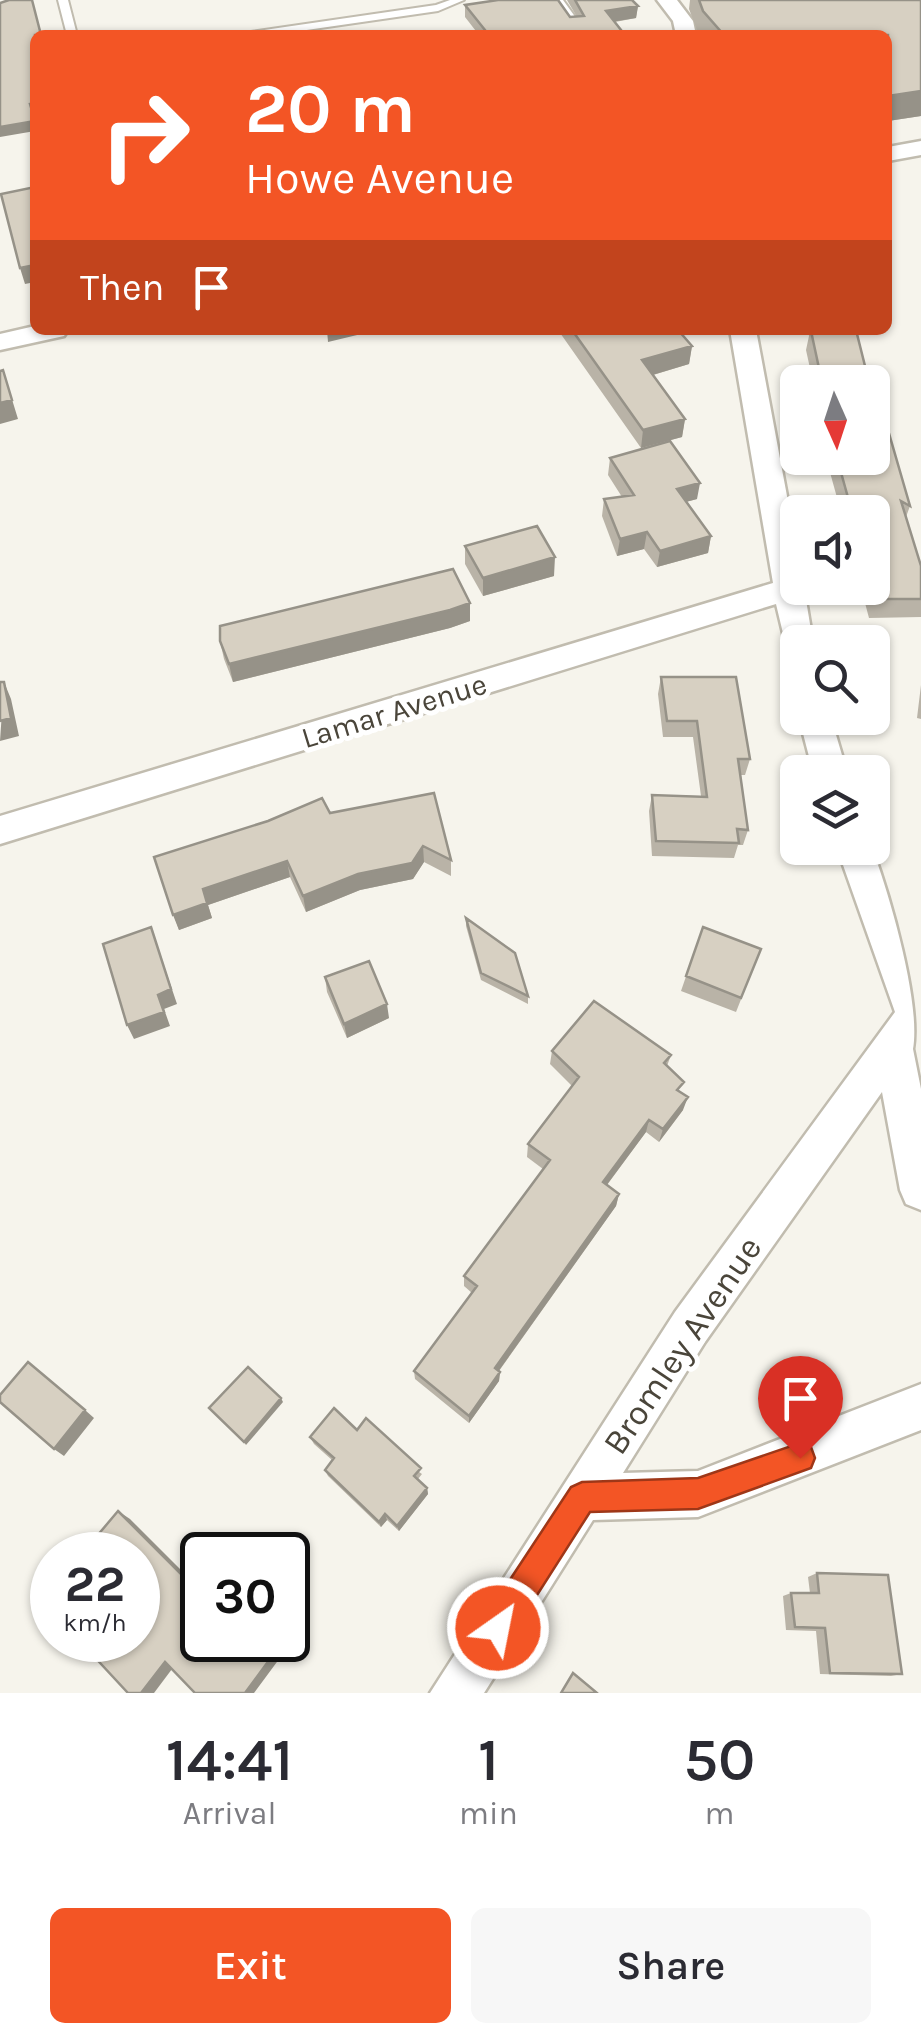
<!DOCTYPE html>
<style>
:root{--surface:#fff;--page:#f7f7f7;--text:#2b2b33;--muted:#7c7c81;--accent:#f35525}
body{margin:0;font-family:Karla,sans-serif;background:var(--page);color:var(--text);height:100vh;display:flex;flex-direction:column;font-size:38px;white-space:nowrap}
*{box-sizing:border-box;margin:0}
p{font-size:32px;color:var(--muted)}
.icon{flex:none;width:55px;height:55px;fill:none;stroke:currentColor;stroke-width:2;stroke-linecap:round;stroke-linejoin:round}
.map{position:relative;height:1693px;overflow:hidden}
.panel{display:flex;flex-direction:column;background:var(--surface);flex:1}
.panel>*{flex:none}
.top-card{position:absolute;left:30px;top:30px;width:862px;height:305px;border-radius:15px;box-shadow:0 2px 8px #0004;background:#f35525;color:#fff;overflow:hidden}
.needle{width:65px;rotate:177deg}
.tools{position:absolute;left:780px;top:365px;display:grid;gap:20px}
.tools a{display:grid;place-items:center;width:110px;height:110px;border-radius:15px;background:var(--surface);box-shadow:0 2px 8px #0004;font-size:50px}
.speed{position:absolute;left:30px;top:1532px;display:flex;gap:20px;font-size:50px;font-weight:700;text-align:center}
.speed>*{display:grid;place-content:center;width:130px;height:130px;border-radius:50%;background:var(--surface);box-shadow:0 2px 8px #0004;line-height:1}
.speed small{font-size:25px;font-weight:400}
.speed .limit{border:5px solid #111;border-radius:15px;background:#fff;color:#111}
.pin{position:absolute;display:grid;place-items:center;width:85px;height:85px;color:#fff;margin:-102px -42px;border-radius:50% 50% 50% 0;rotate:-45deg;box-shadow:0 0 10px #0007}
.pin .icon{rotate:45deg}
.me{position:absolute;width:110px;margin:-55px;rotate:33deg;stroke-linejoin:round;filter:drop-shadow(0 0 8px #0008)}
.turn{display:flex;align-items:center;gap:35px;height:210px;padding:0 50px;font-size:45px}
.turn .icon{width:130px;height:130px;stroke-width:2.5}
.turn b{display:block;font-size:70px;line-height:85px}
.then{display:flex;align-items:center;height:95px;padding:0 50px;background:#0003;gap:20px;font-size:38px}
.eta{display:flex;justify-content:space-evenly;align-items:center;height:170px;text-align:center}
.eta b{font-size:60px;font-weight:600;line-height:70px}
.cta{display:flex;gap:20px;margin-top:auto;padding:20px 50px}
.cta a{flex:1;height:115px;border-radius:15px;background:var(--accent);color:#fff;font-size:40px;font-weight:600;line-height:115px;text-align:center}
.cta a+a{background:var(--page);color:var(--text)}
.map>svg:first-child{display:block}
</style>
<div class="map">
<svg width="921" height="1693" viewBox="0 0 921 1693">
<rect width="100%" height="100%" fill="#f6f4ec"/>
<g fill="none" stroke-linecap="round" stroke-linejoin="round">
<g stroke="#c1bcaf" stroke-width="4">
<path id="service" d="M58 0H68L77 35H67Z
M450 0H464L438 11 272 35H246L251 32 436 5Z
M553 0H563L581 25 580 27H572Z"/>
</g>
<g stroke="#c1bcaf" stroke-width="5">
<path id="minor" d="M657 0H677L693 21 696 35H676L673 21Z
M921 141V155L888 161V147Z
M35 326 68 330 64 336 0 350V334Z
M730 330H756L798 555V588H804L813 642H798V653L787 650 776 604 0 844V816L773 583Z
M799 718H831L847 772H813Z
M837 848H872C890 896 921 1003 913 1049L921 1089V1210L906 1204 900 1190 882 1092 705 1342 623 1473 698 1471 921 1384V1430L698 1517 593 1520 484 1693H430L675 1312 895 1012Z"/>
</g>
<use href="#service" fill="#fff" fill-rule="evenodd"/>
<use href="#minor" fill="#fff" fill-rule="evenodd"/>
</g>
<path fill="#b9b3a7" d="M490 0H558L570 17H577L567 0H632L638 6 636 18 615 22 625 35H479L465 17V5L490 1Z
M690 0H921V116L888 121V35H699L689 9Z
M558 330H678L692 346 689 364 653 375 685 419 682 437 641 448Z
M808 330H870V332L857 333 869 382H813L806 350 809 336Z
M610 458 697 499 686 502 711 536 708 553 657 567 644 549 617 556 602 516 604 499 622 497 608 475Z
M826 458H872L910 506 906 517 921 566V617L869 618 861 588H872V512H841Z
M465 546 554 576 483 596 465 564Z
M470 621 450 628 233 682 224 659 220 641Z
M661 677 750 759 745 775H741L748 830 743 845H738L734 858 652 856 649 811 652 795 701 796 693 737H663L658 694Z
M921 685V719L917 718Z
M434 793 451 860V876L424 862 413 879 360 890 306 912 290 877 208 905 212 918 179 930 154 857 330 813Z
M466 918 528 996V1004L481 980 466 926Z
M703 927 761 949 736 1012 681 991Z
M325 977 389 1018 347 1038 327 992Z
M552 1051 671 1055 667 1066 680 1092 683 1110 659 1142 646 1132 607 1185 619 1194 616 1206 499 1371 500 1372 499 1381 469 1423 415 1379 414 1371 472 1293 464 1286V1276L543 1169 527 1157 528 1144 572 1086 550 1064Z
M357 1430 422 1474 418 1479 427 1488 428 1494 399 1531 387 1520 381 1527 328 1476 325 1470 332 1460 314 1444 310 1437Z
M817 1573 902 1674 891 1676 820 1674 816 1631 786 1630 783 1596 791 1593H810L808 1577Z"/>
<path fill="#969288" d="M638 6 636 18 605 23 606 11Z
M921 91V116L888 121V96Z
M35 121V131L0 137V127Z
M35 265V282L25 284 20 268Z
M327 330H378L328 342Z
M692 346 689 364 639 379 642 360Z
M3 370 18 419 0 424V403Z
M685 419 682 437 641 448 643 430Z
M700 483 697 499 674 505 677 489Z
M647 532 644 549 617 556 620 539Z
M711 536 708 553 657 567 660 551Z
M555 557 554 576 483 596V578Z
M470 603V621L450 628 233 682 229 664Z
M4 682 11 699 19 736 0 741Z
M423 846 424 862 413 879 360 890 306 912 303 896Z
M287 861 290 877 208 905 212 918 179 930 173 915 203 889Z
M151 927 177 1004 164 1009 170 1026 134 1039 127 1025 158 995Z
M387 1004 389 1018 347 1038 344 1024Z
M688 1097 683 1110 659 1142 663 1129Z
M649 1120 646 1132 600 1194 603 1182Z
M619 1194 616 1206 495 1376V1368Z
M500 1372 499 1381 469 1423V1416Z
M281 1398 283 1402 246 1445 244 1442Z
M85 1410 94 1418 64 1456 54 1449Z
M427 1488 428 1494 399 1531 397 1526Z
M118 1511 130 1519 202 1591V1595Z
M385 1514 387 1520 381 1527 379 1522Z
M277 1640H281L288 1647 254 1693H245Z
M165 1662 175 1665 154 1693H141Z"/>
<path fill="#d7d0c2" stroke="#969288" stroke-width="2.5" d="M9 0H32L41 35H35V103L30 104 35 121 0 127V3Z
M498 0H558L570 17 584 16 575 0H632L638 6 606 11 625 35H489L465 5Z
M699 0H921V91L888 96V35H724L703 11Z
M35 187V265L20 268 1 194Z
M572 330H678L692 346 642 360 685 419 643 430Z
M818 330H856L869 382H822L811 331H818Z
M3 370 12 400 0 403V371Z
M872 396 888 430 910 506 901 501 921 566V599H876L872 587V512H852L837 458H872Z
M670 441 700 483 677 489 711 536 660 551 647 532 620 539 604 499 634 495 610 458Z
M537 526 555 557 483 578 465 546Z
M453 569 470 603 450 610 229 664 220 641V626Z
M661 677H736L750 759H738L748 830 737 829 739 843 656 841 652 795 707 797 697 721H667Z
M0 682H4L11 718 0 721Z
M434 793 451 860 423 846 412 863 358 874 303 896 287 861 203 889 207 903 173 915 154 857 268 821 322 798 330 813Z
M466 918 515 953 528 996 481 973Z
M151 927 171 989 158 995 164 1012 127 1025 103 944Z
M703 927 761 949 741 998 686 976Z
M369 961 387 1004 344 1024 325 977Z
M594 1001 671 1055 664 1063 684 1082 677 1090 688 1097 663 1129 649 1120 603 1182 619 1194 495 1368 500 1372 469 1416 414 1371 477 1286 464 1276 550 1160 528 1144 579 1077 552 1051Z
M28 1362 85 1410 54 1449 0 1402V1395Z
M248 1367 281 1398 244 1442 209 1408Z
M334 1408 357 1430 366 1418 421 1468 414 1476 427 1488 397 1526 385 1514 379 1522 325 1470 334 1458 310 1437Z
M118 1511 202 1595V1640H277L281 1644 245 1693H195L165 1662 141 1693H128L89 1651 98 1640H138V1555H81Z
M817 1573 888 1575 902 1674 830 1673 825 1628 795 1627 791 1593H819Z
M573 1673 597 1693H561Z"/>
<path fill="#f35525" stroke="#9e3718" stroke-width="2.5" d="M800 1443 811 1447 815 1458 811 1468 698 1509 590 1512 509 1639 498 1644 486 1639 482 1628 486 1616 571 1487 582 1482 698 1478Z"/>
<g text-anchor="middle" stroke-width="10" stroke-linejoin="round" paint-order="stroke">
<g font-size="30" fill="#4a453a" stroke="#fff">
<text transform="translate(394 711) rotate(-17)" y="10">Lamar Avenue</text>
</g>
<g font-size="35" fill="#4a453a" stroke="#fff">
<text transform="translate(682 1345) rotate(-56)" y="12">Bromley Avenue</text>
</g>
</g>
</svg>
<div class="tools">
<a><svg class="needle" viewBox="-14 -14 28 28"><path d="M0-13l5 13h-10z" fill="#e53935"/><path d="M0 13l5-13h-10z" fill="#7c7c81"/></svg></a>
<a><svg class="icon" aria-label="sound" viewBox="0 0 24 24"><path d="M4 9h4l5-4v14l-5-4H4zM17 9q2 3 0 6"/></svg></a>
<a><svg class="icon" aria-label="search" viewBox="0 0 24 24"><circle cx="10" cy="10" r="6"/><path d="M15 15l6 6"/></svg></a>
<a><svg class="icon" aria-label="layers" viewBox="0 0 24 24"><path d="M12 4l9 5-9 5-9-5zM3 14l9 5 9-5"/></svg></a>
</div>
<div class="speed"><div>22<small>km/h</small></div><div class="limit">30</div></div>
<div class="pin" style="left:800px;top:1458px;background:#d93025"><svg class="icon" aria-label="arrive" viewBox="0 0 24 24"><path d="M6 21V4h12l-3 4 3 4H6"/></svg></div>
<svg class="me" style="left:498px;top:1628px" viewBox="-20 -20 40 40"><circle r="17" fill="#f35525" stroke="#fff" stroke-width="3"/><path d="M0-11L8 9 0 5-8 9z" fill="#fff"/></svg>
<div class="top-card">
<div class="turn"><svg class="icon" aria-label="right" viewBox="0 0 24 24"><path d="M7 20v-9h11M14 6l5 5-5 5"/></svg><div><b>20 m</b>Howe Avenue</div></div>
<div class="then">Then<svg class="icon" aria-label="arrive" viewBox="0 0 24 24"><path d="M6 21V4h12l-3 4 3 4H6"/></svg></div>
</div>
</div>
<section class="panel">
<div class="eta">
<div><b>14:41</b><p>Arrival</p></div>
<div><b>1</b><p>min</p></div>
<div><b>50</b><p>m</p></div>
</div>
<div class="cta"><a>Exit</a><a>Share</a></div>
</section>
